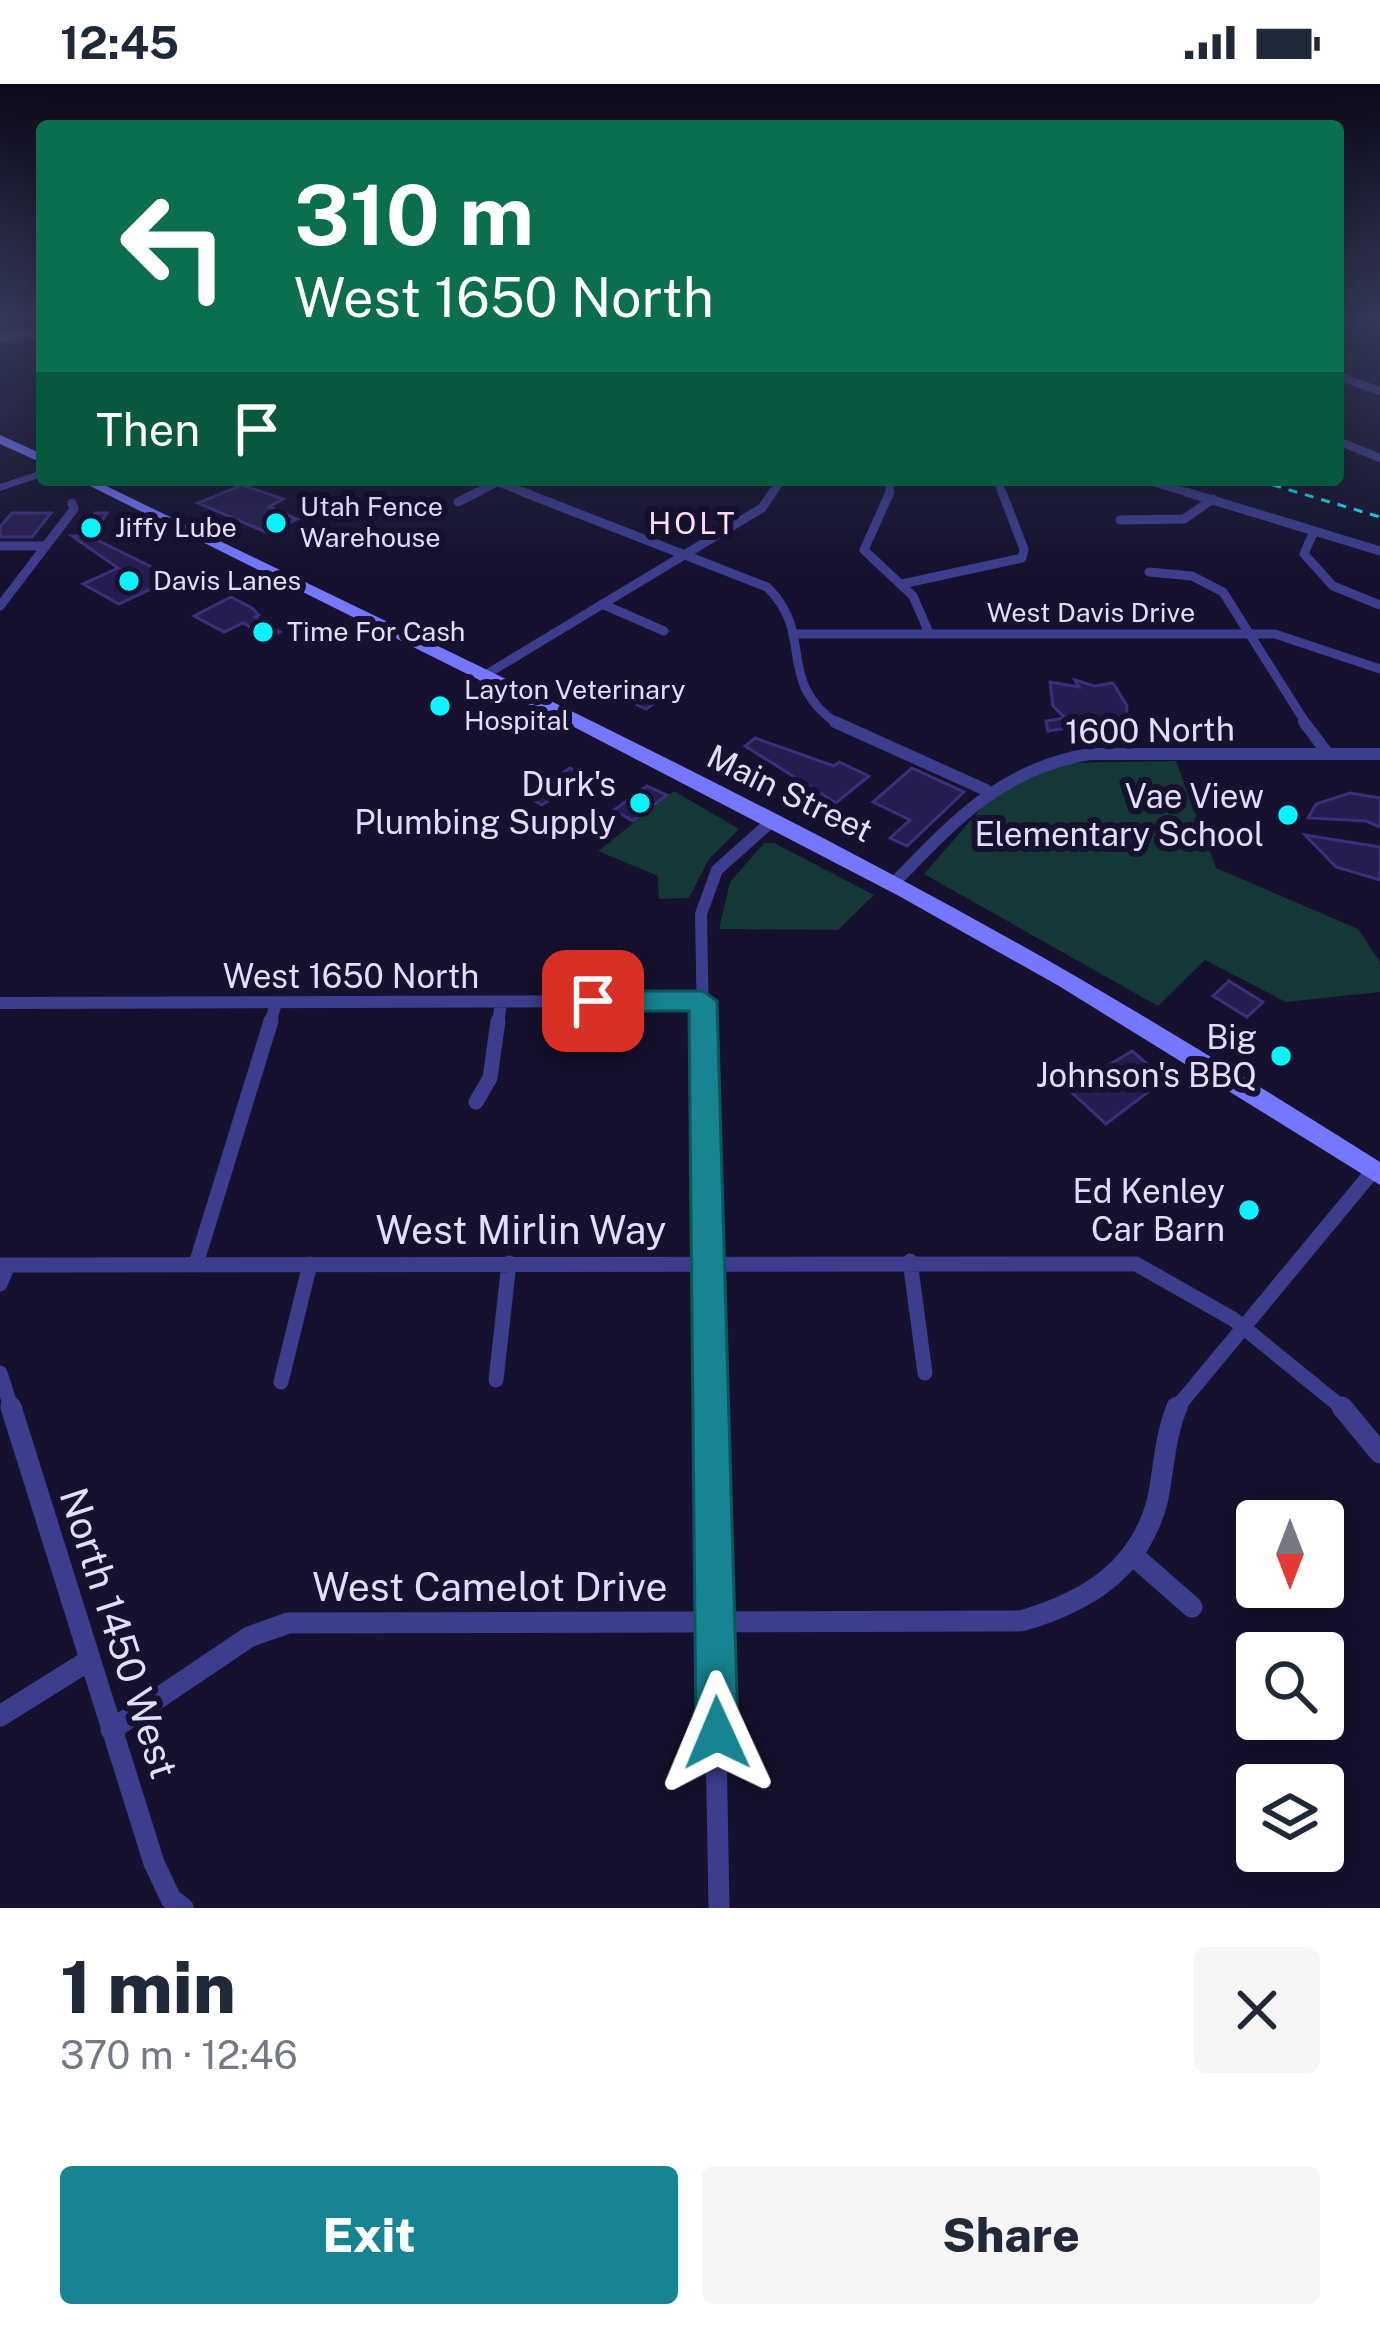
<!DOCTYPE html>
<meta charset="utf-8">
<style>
:root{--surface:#fff;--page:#f6f6f7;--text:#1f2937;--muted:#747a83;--accent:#168491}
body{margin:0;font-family:"Public Sans",sans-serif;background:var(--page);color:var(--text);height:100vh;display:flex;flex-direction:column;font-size:45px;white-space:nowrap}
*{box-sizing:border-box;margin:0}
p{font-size:39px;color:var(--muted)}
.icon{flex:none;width:66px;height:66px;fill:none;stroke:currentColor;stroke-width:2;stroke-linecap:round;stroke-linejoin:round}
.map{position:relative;height:1824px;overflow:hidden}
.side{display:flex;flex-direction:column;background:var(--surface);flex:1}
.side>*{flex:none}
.top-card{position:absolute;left:36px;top:36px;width:1308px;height:366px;border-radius:12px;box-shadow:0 6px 30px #0003;background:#0b6e4f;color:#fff;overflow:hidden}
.needle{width:78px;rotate:180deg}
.controls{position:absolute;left:1236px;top:1416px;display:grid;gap:24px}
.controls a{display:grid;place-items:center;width:108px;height:108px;border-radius:12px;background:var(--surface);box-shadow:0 6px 30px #0003;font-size:60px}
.pin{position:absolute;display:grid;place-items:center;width:102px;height:102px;color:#fff;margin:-51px;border-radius:24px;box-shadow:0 6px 18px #0006}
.me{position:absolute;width:132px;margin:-66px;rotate:359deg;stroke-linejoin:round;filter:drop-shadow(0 0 9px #0008)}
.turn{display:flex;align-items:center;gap:42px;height:252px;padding:0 60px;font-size:54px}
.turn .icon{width:156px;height:156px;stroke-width:2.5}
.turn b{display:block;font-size:84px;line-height:102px}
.then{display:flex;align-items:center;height:114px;padding:0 60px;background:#0003;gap:24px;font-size:45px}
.round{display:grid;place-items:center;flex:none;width:126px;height:126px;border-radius:12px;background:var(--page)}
.summary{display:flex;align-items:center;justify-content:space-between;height:204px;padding:0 60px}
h1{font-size:72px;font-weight:800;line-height:90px}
.cta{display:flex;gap:24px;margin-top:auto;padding:24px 60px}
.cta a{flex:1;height:138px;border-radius:12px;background:var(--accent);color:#fff;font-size:48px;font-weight:800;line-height:138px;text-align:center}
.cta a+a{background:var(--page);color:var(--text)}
.status{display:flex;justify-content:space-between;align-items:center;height:84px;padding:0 60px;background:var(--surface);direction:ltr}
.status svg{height:33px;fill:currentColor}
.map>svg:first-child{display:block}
</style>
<div class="status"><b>12:45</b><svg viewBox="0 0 49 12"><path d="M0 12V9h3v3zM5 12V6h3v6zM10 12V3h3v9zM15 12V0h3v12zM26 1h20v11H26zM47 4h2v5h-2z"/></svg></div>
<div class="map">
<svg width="1380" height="1824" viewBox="0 0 1380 1824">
<rect width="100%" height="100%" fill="#15112e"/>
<path fill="#143835" d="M1176 677 1216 784 1358 845 1380 878V908L1286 918 1205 876 1158 922 924 790 997 706 1065 679Z
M674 707 739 745 709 775 689 814 659 815 658 792 598 767Z
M764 759H774L874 811 838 846 719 845 730 798Z"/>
<path fill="#251d4f" stroke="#3a2f7b" stroke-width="3" d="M242 401 283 415 269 423 297 435 268 449 198 419Z
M12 429H51L32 453H0V443Z
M95 429H107L91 453 174 494 119 520 83 500 118 484 72 452H79Z
M231 513 252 524 259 531 255 533 280 548 268 554 243 539 224 548 194 532Z
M624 593 665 612 646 625 605 606Z
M1075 596 1094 602 1113 599 1127 622 1126 642 1110 640V651L1094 650 1086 641 1048 647 1046 637 1065 634 1053 622 1050 598 1079 603Z
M755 654 834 682 839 678 869 692 836 719 745 662Z
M570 684 585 692 542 721 528 713Z
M912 684 964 708 907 762 890 754 910 736 873 718Z
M647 702 667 711 633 737 614 726Z
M1350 709 1380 714V743L1366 737 1308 734 1316 720Z
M1305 751 1380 763V796L1336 783Z
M1229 897 1263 918 1247 933 1213 912Z
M1132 967 1165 995 1106 1040 1068 1005Z"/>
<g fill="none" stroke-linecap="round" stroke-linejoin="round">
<path stroke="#3c3d8d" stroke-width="8" d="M0 254 42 251
M1338 292 1380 307
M1338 357 1380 374
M492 396 531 411
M997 396 1003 411
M1146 396 1196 411
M472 411 498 398
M771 411 782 396
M889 411 891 396"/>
<path stroke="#3c3d8d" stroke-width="9" d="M523 408 767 503C817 552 773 596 839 641
M890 408 864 466 913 512 929 549
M1186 408 1380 467
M458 418 478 408
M1120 436 1184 435 1213 415
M1314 447 1304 470 1333 502 1380 521
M0 462H46
M1149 488 1192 492 1223 508 1307 641
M902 500 1022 474 1024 465 1002 408
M602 520 664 547
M0 522 74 425 72 419
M796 550H1275L1380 585
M482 593 762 424 773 408"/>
<path stroke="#3c3d8d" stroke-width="12" d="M835 638 986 706
M1304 638 1328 670
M896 797C955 736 1003 684 1090 670H1380
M0 919 703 917
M270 940 276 919
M498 940 501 919
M703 940 701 830 717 786 773 736"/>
<path stroke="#3c3d8d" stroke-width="15" d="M703 937 710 1326
M476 1018 490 994 498 937
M910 1177 925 1289
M196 1180 271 937
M0 1181 1136 1180 1233 1235 1345 1326
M0 1200 8 1181
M0 1289 12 1326
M496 1296 509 1179
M281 1298 310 1180
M1175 1326 1373 1087"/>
<path stroke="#3c3d8d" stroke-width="21" d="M11 1323 154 1779 171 1815 183 1824
M710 1323 719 1824
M1342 1323 1380 1369
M1135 1473 1192 1523
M0 1632 88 1577
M111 1646 249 1553 288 1539 1021 1537C1087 1518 1141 1485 1158 1414 1164 1383 1165 1352 1177 1323"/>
<path fill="#3c3d8d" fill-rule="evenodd" d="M42 386V393L0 407V400Z"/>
<path fill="#7578ff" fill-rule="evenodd" d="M0 351 42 370V379L0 360Z
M78 396H94C424 557 759 710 1077 893 1180 953 1280 1015 1380 1078V1101L1059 902 899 812 574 643Z"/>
<path stroke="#0af3ff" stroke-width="3" stroke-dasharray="9 8" stroke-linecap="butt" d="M1256 396 1380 433"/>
</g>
<linearGradient id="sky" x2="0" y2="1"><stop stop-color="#0c0919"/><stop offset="0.48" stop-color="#353857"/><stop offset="1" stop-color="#353857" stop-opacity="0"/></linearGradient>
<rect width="1380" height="487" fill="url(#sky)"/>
<path fill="#168491" stroke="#0e565e" stroke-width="3" d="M593 907H703L717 917 738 1649 732 1664 717 1670 702 1664 696 1649 689 927H593L579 917Z"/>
<g fill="#0af3ff" stroke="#15112e" stroke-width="4.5">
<circle cx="276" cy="439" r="12"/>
<circle cx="91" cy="444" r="12"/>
<circle cx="129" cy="497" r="12"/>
<circle cx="263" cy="548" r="12"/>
<circle cx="440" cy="622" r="12"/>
<circle cx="640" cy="719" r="12"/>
<circle cx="1288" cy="731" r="12"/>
<circle cx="1281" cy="972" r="12"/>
<circle cx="1249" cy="1126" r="12"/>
</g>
<g text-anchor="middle" stroke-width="12" stroke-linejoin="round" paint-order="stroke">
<g font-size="27" fill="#e0deff" stroke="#15112e" text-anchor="start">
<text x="300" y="432">Utah Fence<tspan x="300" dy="31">Warehouse</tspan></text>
<text x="115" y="453">Jiffy Lube</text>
<text x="153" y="506">Davis Lanes</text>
<text x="287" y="557">Time For Cash</text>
<text x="464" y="615">Layton Veterinary<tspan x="464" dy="31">Hospital</tspan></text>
</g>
<g font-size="27" fill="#e0deff" stroke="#15112e">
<text x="1091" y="538">West Davis Drive</text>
</g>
<g font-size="30" letter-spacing="3" fill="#ffe0f5" stroke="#15112e">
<text x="693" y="450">HOLT</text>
</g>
<g font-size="33" fill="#e0deff" stroke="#15112e">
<text transform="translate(1150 646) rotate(-1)" y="12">1600 North</text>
<text transform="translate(790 709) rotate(26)" y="12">Main Street</text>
<text x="351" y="904">West 1650 North</text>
</g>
<g font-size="33" fill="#e0deff" stroke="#15112e" text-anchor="end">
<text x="616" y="712">Durk's<tspan x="616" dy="38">Plumbing Supply</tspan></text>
<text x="1264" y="724">Vae View<tspan x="1264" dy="38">Elementary School</tspan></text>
<text x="1257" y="965">Big<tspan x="1257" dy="38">Johnson's BBQ</tspan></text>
<text x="1225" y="1119">Ed Kenley<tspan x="1225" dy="38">Car Barn</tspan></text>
</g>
<g font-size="39" fill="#e0deff" stroke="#15112e">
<text x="521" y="1160">West Mirlin Way</text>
<text x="490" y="1517">West Camelot Drive</text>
<text transform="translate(119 1549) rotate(72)" y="14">North 1450 West</text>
</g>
</g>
</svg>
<div class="controls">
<a><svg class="needle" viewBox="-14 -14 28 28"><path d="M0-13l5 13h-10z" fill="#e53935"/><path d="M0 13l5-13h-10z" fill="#747a83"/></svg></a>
<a><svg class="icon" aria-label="search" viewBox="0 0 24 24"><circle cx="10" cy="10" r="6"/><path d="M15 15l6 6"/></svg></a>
<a><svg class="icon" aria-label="layers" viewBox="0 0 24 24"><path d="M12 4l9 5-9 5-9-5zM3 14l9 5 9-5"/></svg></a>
</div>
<div class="pin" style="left:593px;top:917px;background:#d93025"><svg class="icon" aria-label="arrive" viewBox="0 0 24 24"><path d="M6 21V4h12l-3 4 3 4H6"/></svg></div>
<svg class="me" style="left:717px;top:1649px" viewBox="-20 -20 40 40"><path d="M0-17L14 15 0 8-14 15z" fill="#168491" stroke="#fff" stroke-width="4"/></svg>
<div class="top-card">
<div class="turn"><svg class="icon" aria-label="left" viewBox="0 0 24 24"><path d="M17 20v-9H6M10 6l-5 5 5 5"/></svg><div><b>310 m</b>West 1650 North</div></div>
<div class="then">Then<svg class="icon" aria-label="arrive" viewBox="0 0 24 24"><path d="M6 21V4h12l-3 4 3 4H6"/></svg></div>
</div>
</div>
<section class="side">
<div class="summary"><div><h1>1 min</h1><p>370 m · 12:46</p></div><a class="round"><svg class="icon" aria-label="close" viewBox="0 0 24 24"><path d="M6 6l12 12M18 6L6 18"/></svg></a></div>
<div class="cta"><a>Exit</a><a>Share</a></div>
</section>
